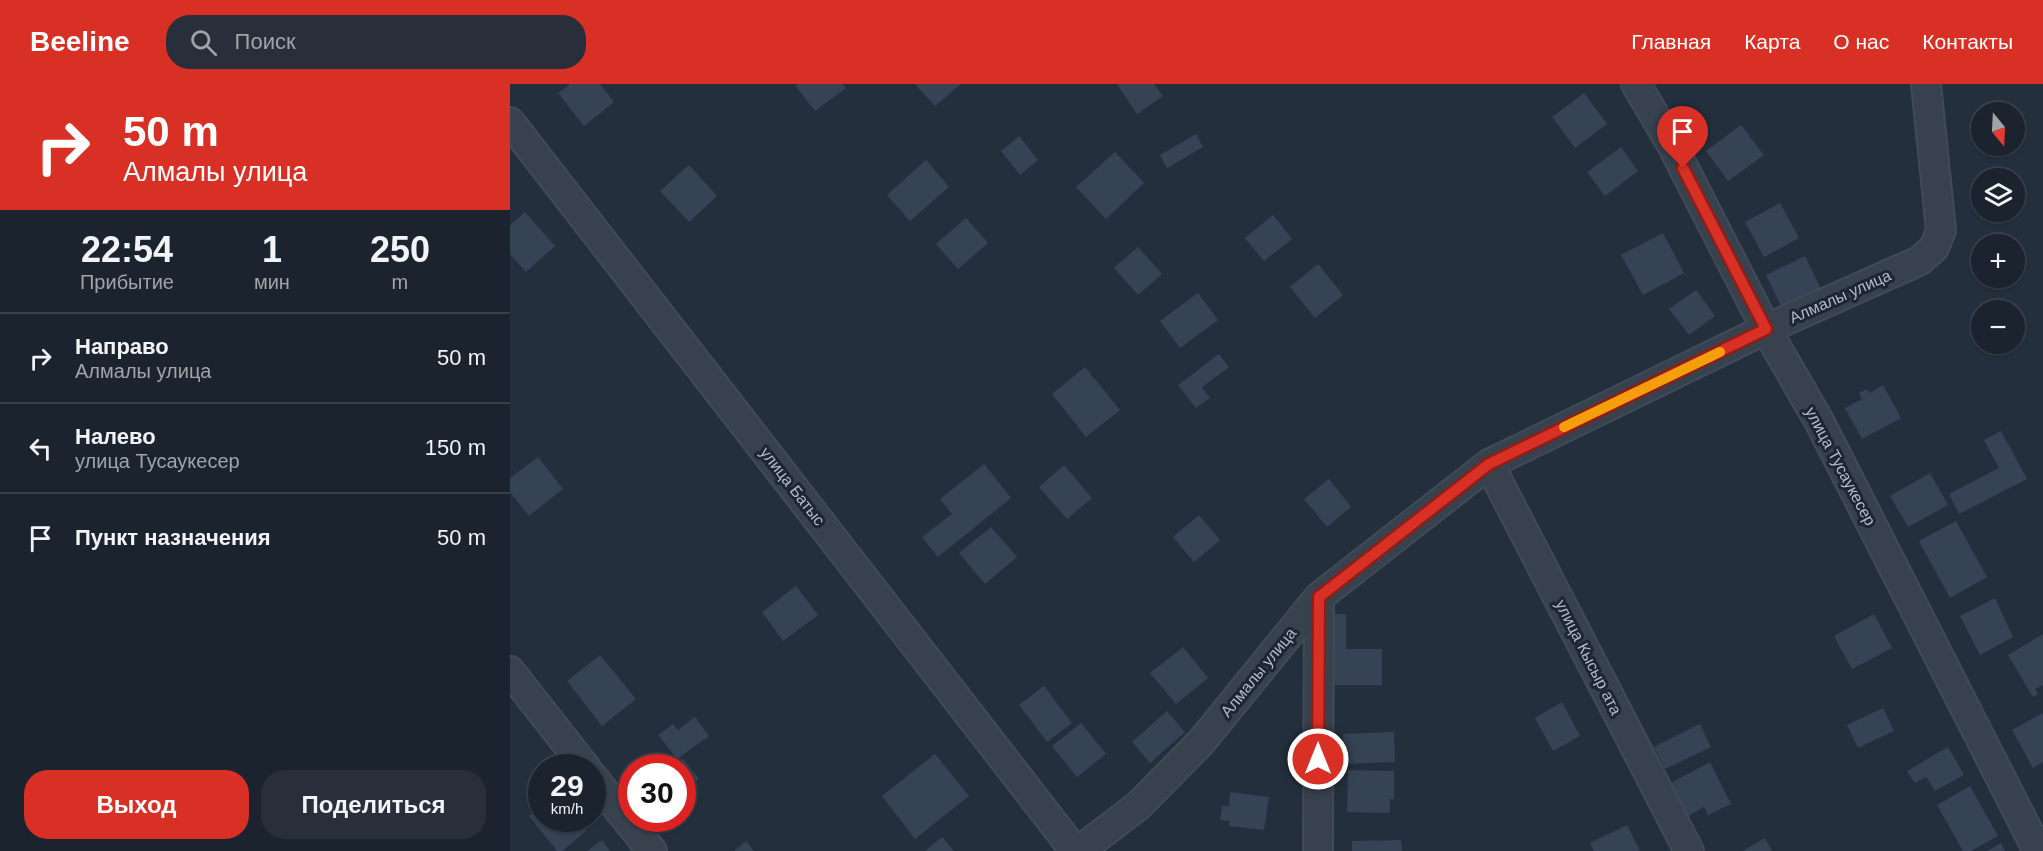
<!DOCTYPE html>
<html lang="ru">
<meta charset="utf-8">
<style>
:root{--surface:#1b232e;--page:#282f3a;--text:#f1f3f6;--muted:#a0a4aa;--line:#39404a;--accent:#d93025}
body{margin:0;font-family:Arial,sans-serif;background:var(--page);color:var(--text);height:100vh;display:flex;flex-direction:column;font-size:22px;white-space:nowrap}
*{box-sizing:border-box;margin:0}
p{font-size:20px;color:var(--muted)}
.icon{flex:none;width:33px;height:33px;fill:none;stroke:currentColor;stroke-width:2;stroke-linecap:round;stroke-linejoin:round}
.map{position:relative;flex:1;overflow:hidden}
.sheet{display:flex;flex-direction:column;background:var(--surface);width:510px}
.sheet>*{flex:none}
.top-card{background:#d93025;color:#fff;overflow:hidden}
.needle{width:39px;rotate:162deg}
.controls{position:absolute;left:1461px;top:18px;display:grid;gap:12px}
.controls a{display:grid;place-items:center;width:54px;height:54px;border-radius:50%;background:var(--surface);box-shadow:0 2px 4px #0004,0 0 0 2px var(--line);font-size:30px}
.speed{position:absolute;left:18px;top:670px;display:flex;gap:12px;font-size:30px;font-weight:700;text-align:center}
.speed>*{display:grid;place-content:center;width:78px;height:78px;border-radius:50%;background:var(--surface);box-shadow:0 2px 4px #0004,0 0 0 2px var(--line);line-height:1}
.speed small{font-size:15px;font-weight:400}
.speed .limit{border:9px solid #d22;background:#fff;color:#111}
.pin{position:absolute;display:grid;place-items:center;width:51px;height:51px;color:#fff;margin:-62px -26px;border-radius:50% 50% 50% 0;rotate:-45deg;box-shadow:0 0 6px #0007}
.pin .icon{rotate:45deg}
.me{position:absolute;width:66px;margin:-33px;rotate:0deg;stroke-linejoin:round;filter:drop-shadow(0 0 4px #0008)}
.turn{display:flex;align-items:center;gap:21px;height:126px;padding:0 24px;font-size:27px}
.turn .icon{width:78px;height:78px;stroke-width:2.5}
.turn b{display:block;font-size:42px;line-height:51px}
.eta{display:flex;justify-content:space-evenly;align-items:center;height:102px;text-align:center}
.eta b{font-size:36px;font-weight:700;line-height:42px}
.button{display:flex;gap:12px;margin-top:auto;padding:12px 24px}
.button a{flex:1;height:69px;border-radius:24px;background:var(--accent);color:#fff;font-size:24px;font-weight:700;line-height:69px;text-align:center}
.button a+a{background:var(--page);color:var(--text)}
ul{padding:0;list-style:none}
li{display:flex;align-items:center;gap:18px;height:90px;padding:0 24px;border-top:2px solid var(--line)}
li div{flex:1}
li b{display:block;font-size:22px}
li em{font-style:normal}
header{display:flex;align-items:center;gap:36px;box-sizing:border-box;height:84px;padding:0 30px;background:var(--accent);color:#fff}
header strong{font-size:28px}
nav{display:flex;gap:33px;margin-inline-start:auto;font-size:21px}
.search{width:420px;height:54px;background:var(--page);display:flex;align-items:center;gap:15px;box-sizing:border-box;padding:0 21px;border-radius:24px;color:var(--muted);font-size:22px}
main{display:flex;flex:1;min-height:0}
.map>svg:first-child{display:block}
</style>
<header>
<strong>Beeline</strong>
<div class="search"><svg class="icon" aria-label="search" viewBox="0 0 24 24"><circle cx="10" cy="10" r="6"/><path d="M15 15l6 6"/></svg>Поиск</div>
<nav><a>Главная</a><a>Карта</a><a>О нас</a><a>Контакты</a></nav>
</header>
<main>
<section class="sheet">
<div class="top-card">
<div class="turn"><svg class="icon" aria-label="right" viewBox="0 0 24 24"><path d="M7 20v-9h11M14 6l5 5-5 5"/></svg><div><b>50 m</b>Алмалы улица</div></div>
</div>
<div class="eta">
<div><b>22:54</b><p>Прибытие</p></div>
<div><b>1</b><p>мин</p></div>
<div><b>250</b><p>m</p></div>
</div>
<ul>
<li><svg class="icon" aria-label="right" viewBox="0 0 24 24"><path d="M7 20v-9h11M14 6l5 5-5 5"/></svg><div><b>Направо</b><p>Алмалы улица</p></div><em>50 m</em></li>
<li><svg class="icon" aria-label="left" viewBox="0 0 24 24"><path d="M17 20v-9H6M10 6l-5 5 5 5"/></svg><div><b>Налево</b><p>улица Тусаукесер</p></div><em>150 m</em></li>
<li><svg class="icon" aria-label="arrive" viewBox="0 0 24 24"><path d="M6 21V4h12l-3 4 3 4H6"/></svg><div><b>Пункт назначения</b></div><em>50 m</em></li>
</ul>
<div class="button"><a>Выход</a><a>Поделиться</a></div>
</section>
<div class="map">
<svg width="1533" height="767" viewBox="0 0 1533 767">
<rect width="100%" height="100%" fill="#242f3e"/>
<path fill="#364354" d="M60 0H90L104 18 74 42 48 9Z
M287 0H333L336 4 305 27 285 1Z
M405 0H451L425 22Z
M607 0H644L653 12 627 30Z
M1074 9 1097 40 1065 64 1042 33Z
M1231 41 1254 71 1218 97 1196 67Z
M686 50 693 63 657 84 650 71Z
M509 52 528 76 510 91 491 67Z
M1111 63 1128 87 1095 112 1077 88Z
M605 68 634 99 596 135 566 103Z
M416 76 439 103 400 137 377 111Z
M179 81 207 112 179 138 150 107Z
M1270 119 1289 154 1254 173 1235 138Z
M15 128 45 162 16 188 0 170V141Z
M763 131 782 155 754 177 735 154Z
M456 134 478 159 448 185 426 160Z
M1153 149 1174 189 1133 211 1111 171Z
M628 163 652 190 628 211 604 184Z
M1295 172 1314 211 1275 230 1256 191Z
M808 180 833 211 805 234 780 203Z
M1186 206 1205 232 1179 251 1159 225Z
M688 209 708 236 670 264 650 237Z
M709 270 719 283 692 303 700 314 686 324 668 301Z
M575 283 610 326 576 353 542 310Z
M1373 301 1391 334 1352 355 1335 324 1352 315 1349 309 1357 305 1360 309Z
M1491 347 1517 395 1449 430 1439 410 1489 384 1474 356Z
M28 373 53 405 19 432 0 408V394Z
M474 380 501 414 428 473 412 453 442 430 430 415Z
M554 381 582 414 557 435 529 403Z
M1420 389 1438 421 1398 443 1380 412Z
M819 395 841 423 817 443 794 415Z
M689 431 710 456 684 478 663 453Z
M1446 437 1477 493 1440 514 1409 457Z
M481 443 507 473 475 500 449 469Z
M286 502 308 531 273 557 252 528Z
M1485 514 1503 553 1470 571 1450 532Z
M822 530H836V565H872V601H822Z
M1364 530 1382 564 1342 585 1324 552Z
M1533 550V601L1525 605 1528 610 1523 613 1498 571Z
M673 563 698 594 666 620 640 589Z
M90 571 126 615 92 642 57 597Z
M534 602 562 639 537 658 509 621Z
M1052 618 1070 652 1043 667 1025 634Z
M1373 624 1384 647 1348 664 1337 641Z
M657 627 675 648 640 679 622 658Z
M1533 629V678L1523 684 1502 646Z
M185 633 199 652 167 675 148 651 163 640 168 646Z
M571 639 596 670 567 693 542 662Z
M1190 640 1201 663 1155 685 1144 663Z
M884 648 885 678 834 680 833 650Z
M1438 663 1454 691 1425 707 1416 693 1405 699 1397 687Z
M425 670 459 712 405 755 372 712Z
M173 675 189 695 172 708V684H161Z
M1200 678 1221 720 1198 731 1194 723 1178 732 1161 699Z
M838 686 884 687V715H880V729L837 728Z
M1460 702 1488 752 1461 767H1453L1427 721Z
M720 708 759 713 754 746 719 742 720 737 710 736 712 722H719Z
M32 722V735H66L76 747 52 767H47L19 732Z
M1117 741 1130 767H1084L1080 759Z
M432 753 444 767H415Z
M1255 754 1262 767H1233Z
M92 756 100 767H77Z
M891 756 892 767H842V757Z
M236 757 244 767H224Z
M1491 759 1495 767H1477Z"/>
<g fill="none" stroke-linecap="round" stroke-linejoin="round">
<g stroke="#414a57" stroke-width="32">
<path id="minor" d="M1126 0 1163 63 1256 245 1309 337 1528 767
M0 38 565 767
M979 380 1179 767
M0 587 76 684
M82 692 142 767
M569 767 628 722 692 657 809 513 979 380 1256 245 1409 177 1424 164 1431 146 1416 0
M808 767 809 513"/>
</g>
<use href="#minor" stroke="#38414e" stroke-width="28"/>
</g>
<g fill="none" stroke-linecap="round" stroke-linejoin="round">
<g stroke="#8d1f18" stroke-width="15">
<path id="route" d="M808 675 809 513 979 380 1256 245 1173 84"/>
</g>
<use href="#route" stroke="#d93025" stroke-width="10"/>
<path stroke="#f59e0b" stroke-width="10" d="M1054 343 1210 268"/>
</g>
<g text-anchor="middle" stroke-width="6" stroke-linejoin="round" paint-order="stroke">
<g font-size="16" fill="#b4bcc9" stroke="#1d2633">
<text transform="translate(1330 212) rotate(-24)" y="6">Алмалы улица</text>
<text transform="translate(1331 382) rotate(62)" y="6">улица Тусаукесер</text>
<text transform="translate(283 402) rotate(52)" y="6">улица Батыс</text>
<text transform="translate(1079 573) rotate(63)" y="6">улица Кысыр ата</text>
<text transform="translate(748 588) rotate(-51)" y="6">Алмалы улица</text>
</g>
</g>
</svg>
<div class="controls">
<a><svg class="needle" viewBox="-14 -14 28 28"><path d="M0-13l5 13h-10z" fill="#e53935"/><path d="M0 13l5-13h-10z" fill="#a0a4aa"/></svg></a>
<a><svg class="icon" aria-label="layers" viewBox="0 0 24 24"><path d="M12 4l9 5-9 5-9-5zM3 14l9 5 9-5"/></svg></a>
<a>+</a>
<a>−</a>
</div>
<div class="speed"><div>29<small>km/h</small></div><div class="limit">30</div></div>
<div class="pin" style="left:1173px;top:84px;background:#d93025"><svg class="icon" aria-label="arrive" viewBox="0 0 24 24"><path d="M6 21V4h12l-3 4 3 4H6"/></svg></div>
<svg class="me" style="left:808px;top:675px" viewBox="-20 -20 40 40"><circle r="17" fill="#d93025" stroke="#fff" stroke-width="3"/><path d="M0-11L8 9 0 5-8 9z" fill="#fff"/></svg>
</div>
</main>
